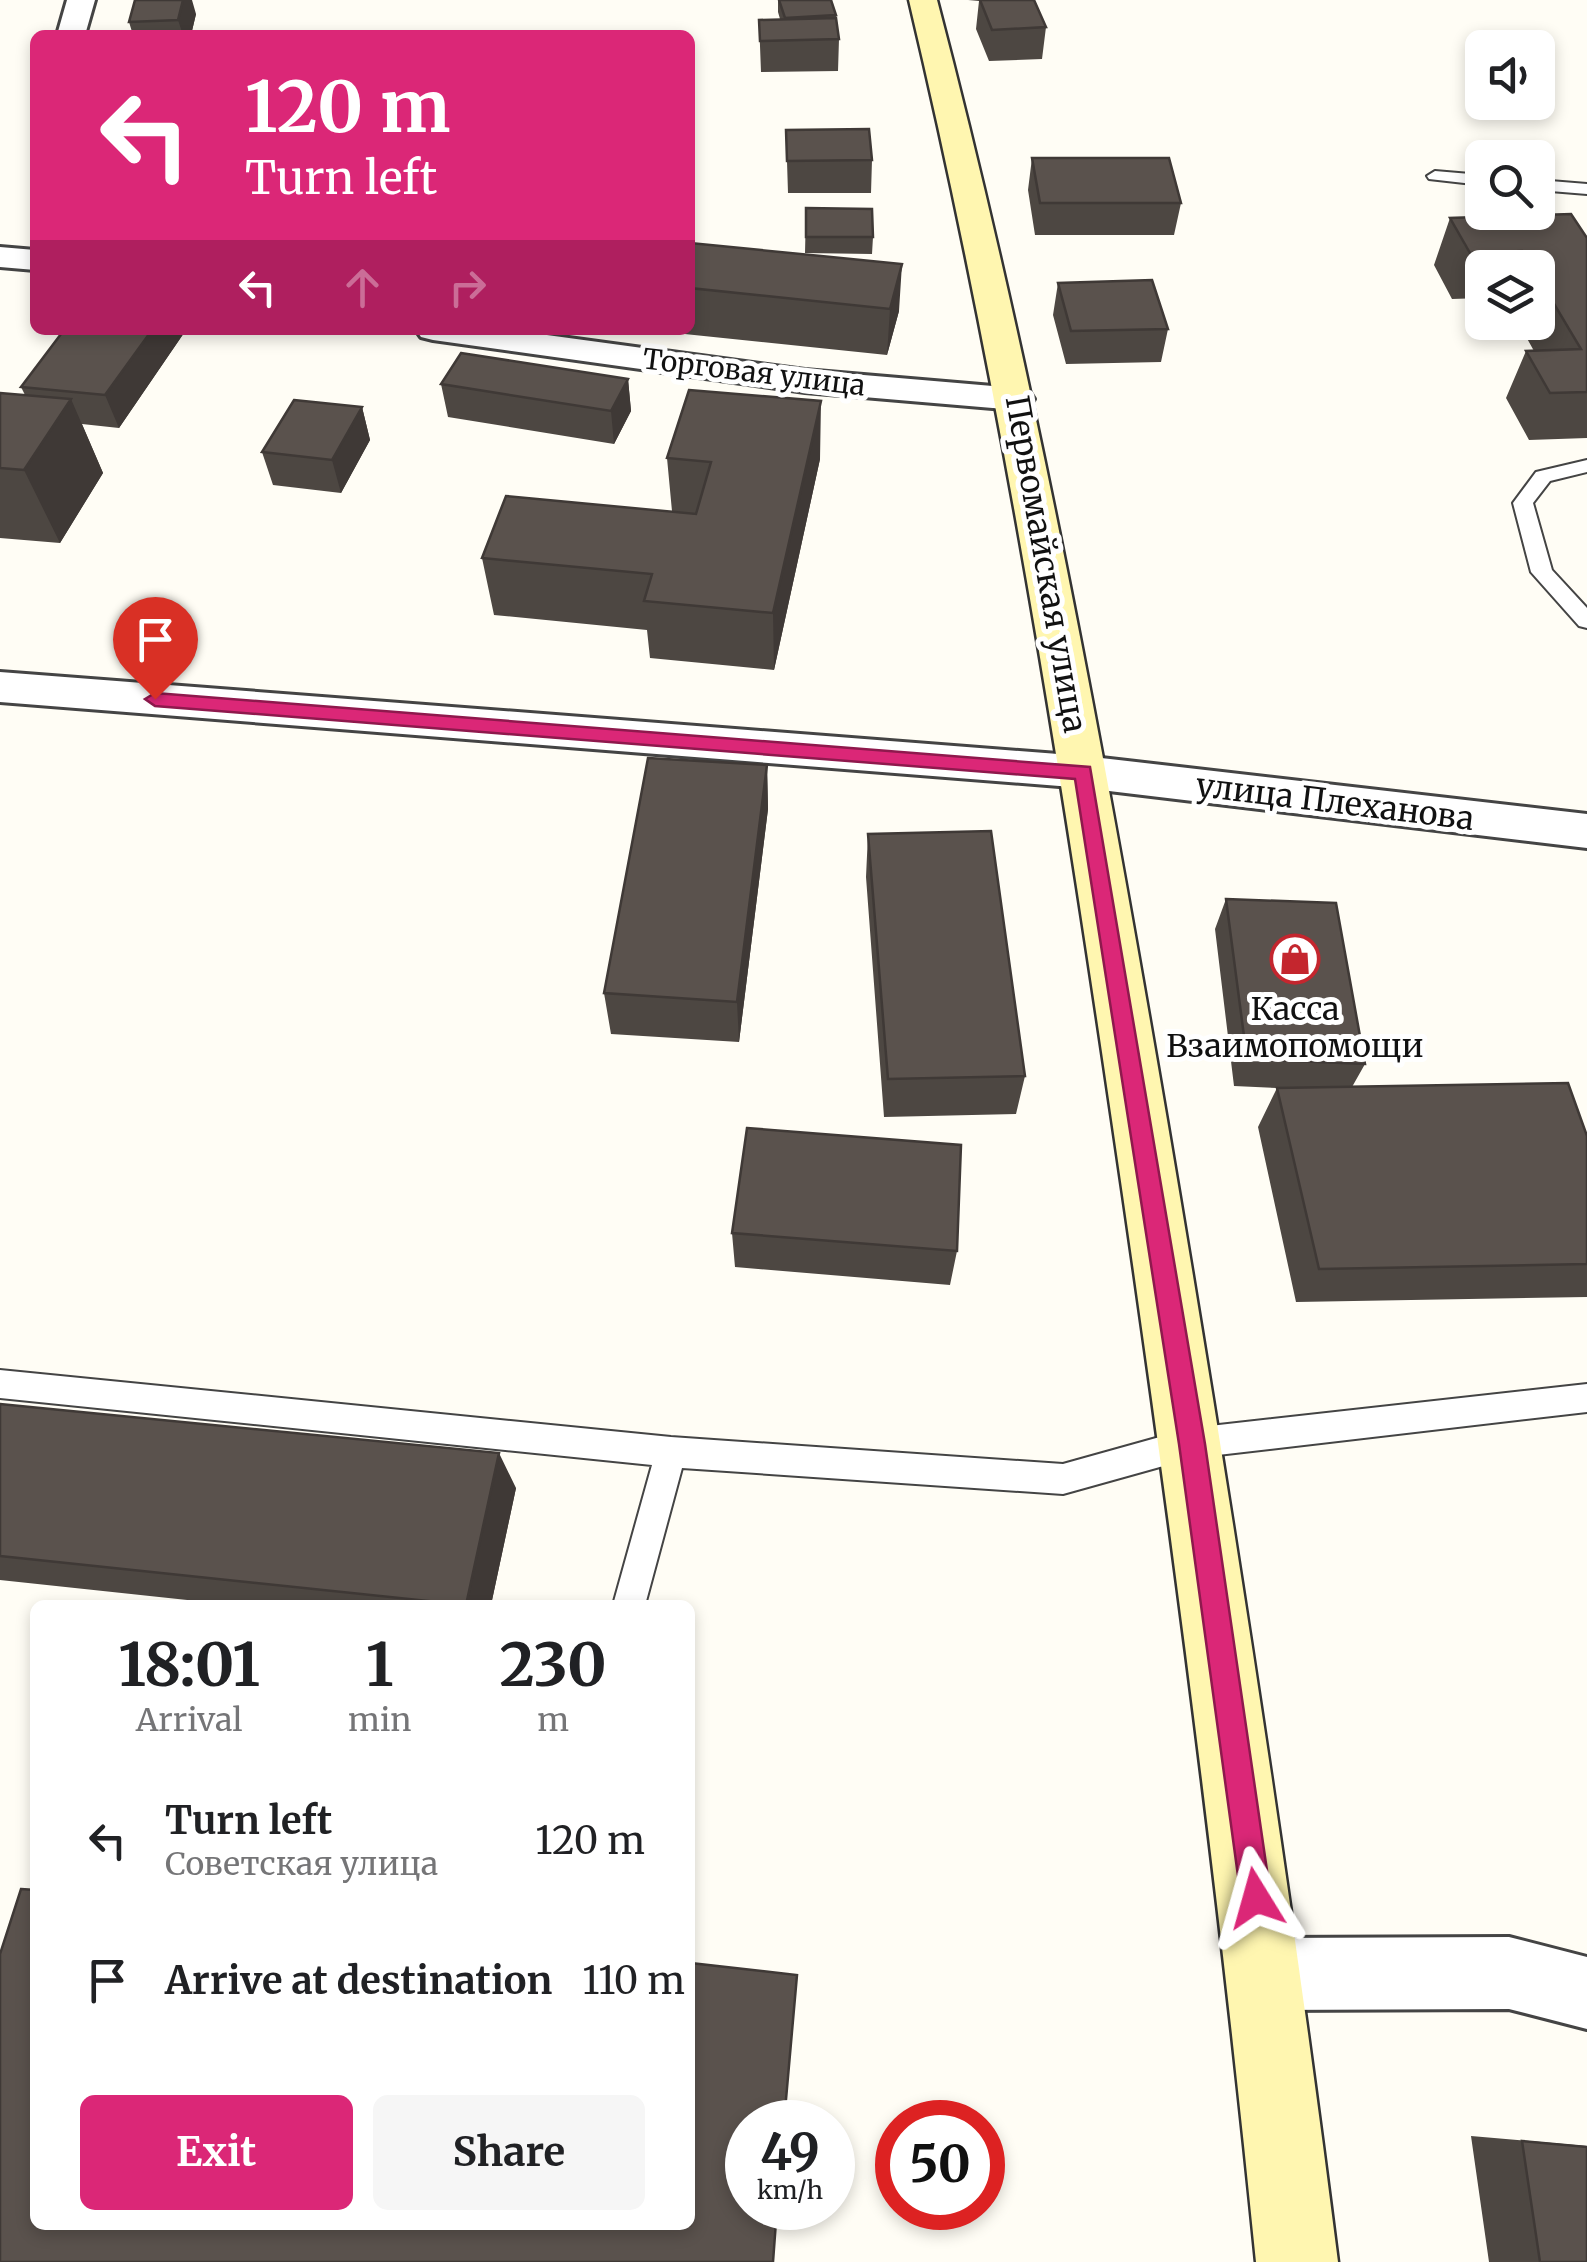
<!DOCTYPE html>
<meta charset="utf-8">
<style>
:root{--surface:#fff;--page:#f6f6f6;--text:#202124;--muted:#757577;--accent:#db2777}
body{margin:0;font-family:Merriweather,serif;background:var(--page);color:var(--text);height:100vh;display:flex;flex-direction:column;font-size:38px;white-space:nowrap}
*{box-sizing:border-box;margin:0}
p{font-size:32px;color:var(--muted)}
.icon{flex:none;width:55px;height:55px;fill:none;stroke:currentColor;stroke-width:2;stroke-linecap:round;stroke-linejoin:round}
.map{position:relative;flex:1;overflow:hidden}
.drawer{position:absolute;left:30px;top:1600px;width:665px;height:630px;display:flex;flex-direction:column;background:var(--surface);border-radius:15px;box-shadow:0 5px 15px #0003}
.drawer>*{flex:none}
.guide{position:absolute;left:30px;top:30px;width:665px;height:305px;border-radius:15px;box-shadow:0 5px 15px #0003;background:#db2777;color:#fff;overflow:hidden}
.tools{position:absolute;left:1465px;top:30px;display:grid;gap:20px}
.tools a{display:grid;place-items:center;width:90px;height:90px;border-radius:15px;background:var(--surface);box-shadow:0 5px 15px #0003;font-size:50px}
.speed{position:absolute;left:725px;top:2100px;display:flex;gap:20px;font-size:50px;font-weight:700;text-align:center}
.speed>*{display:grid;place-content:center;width:130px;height:130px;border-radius:50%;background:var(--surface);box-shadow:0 5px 15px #0003;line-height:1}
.speed small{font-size:25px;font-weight:400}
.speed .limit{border:15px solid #d22;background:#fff;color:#111}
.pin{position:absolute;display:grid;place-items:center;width:85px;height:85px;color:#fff;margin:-102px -42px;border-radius:50% 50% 50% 0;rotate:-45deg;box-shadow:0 0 10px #0007}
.pin .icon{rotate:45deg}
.me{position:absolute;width:110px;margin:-55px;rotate:352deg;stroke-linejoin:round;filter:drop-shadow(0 0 8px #0008)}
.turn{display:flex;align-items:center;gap:35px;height:210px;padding:0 50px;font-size:45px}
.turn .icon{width:130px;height:130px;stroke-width:2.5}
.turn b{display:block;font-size:70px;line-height:85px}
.lanes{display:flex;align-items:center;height:95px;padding:0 50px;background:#0003;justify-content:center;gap:50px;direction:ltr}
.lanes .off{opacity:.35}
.eta{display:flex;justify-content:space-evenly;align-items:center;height:170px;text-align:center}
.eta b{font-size:60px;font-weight:700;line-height:70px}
.button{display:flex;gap:20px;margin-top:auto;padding:20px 50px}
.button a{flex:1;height:115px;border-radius:15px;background:var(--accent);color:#fff;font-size:40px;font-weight:700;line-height:115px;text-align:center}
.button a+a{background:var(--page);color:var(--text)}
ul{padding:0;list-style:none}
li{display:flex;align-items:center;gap:30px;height:140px;padding:0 50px}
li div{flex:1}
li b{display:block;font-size:38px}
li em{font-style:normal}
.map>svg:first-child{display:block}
</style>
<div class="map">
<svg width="1587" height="2262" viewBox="0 0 1587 2262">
<rect width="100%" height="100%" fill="#fffdf5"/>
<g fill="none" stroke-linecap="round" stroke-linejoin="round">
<g stroke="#444" stroke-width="4">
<path id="lane" d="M1435 171 1482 175V185L1429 179 1427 176Z
M1538 180 1587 184V194L1538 190Z
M1587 460V472L1550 481 1533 503 1552 570 1587 608V628L1579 626 1531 572 1513 503 1536 472Z
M0 1370 671 1437 1063 1464 1192 1428 1587 1384V1412L1192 1458 1063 1494 682 1468 645 1605H613L652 1465 0 1398Z"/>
</g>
<g stroke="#444" stroke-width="6">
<path id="street" d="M67 0H95L85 35H57Z
M0 247 35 250V270L0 267Z
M416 330H510L805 370 1016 388 1029 391 1034 399 1029 407 1016 410 805 392 433 340 421 337Z
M0 672 1084 756 1587 814V848L1084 788 0 702Z
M1509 1937 1587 1957V2029L1509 2009 1267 2010 1242 1999 1231 1974 1242 1949 1267 1938Z"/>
</g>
<g stroke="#333" stroke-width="5">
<path id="secondary" d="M909 0H937C1034 369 1103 744 1167 1120 1231 1499 1290 1880 1338 2262H1256C1218 1880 1168 1500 1112 1120 1057 744 997 370 909 0Z"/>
</g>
<use href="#lane" fill="#fff" fill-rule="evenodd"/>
<use href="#street" fill="#fff" fill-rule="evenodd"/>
<use href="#secondary" fill="#fff6b0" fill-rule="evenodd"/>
</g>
<path fill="#4d4742" d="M778 0H831L836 15 839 39 838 71 761 72 759 20 780 19 778 12Z
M968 0H1034L1046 27 1042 59 989 61 976 29 979 1Z
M196 14 191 35H133L129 22Z
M786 130 872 160 871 193H788Z
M1032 158 1181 203 1174 235H1035L1028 190Z
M806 208 873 237 872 254 805 253Z
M1450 218 1587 238V438L1529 440 1506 398 1526 351H1534L1518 322H1538V268H1482V298L1452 299 1434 265Z
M690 243 899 311 887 355 646 330H690Z
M1058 283 1168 329 1161 362 1066 364 1053 315Z
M64 330H186L119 428 82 424 103 473 60 543 0 538V393L25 395 21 387Z
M628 379 631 411 614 444 448 417 441 384Z
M362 407 370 440 341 493 273 485 262 452Z
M667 458 820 459 774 670 650 658 647 630 494 615 482 558 672 511Z
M767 765 768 809 739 1042 611 1034 604 993Z
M868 834 1025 1076 1016 1114 884 1117 866 877Z
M1226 899 1365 1064 1352 1087 1587 1136V1297L1296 1302 1258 1127 1277 1088 1234 1086 1215 929Z
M732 1233 957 1251 950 1285 735 1267Z
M0 1404 516 1488 491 1605H234L0 1580Z
M1471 2136 1587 2146V2262H1489Z"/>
<path fill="#3f3936" d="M183 0H192L196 14 191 35H183L178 20Z
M902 264 899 311 887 355 890 309Z
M152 330H186L119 428 105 395Z
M628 379 631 411 614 444 611 411Z
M71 399 103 473 60 543 24 470Z
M821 401 820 459 774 670 773 613Z
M362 407 370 440 341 493 332 460Z
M767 765 768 809 739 1042 737 1002Z
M499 1453 516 1488 491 1605H467Z"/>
<path fill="#5a524d" stroke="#3f3936" stroke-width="2.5" d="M135 0H183L178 20 129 22Z
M779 0H831L836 15 785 18Z
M980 0H1034L1046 27 992 30Z
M836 18 839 39 760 41 759 20Z
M869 129 872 160 787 161 786 130Z
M1032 158H1169L1181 203H1040Z
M806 208 872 209 873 237H806Z
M1571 214 1587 238V392L1550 393 1526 351 1581 349 1538 277V268H1532L1522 251 1470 253 1450 218Z
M690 243 902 264 890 309 690 288Z
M1152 280 1168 329 1071 331 1058 283Z
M64 330H152L105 395 21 387Z
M461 353 628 379 611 411 441 384Z
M689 390 821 401 773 613 644 601 652 574 482 558 506 496 696 514 711 462 667 458Z
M0 393 71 399 24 470 0 468Z
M294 400 362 407 332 460 262 452Z
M648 758 767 765 737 1002 604 993Z
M991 831 1025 1076 888 1079 868 834Z
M1226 899 1336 903 1365 1064 1247 1059Z
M1568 1083 1587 1136V1264L1319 1269 1277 1088Z
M747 1128 961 1145 957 1251 732 1233Z
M0 1404 499 1453 466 1605 0 1556Z
M21 1889 35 1890V2225H690V1963L797 1975 784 2122H748V2208H777L773 2262H0V1954Z
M1522 2141 1587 2147V2262H1540Z"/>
<path fill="#db2777" stroke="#8e194d" stroke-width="2.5" d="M155 693 1090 767 1205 1444 1271 1898 1266 1909 1256 1914 1245 1909 1241 1898 1179 1444 1075 779 155 706 145 699Z"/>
<defs>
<g id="shop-ring" transform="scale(2.5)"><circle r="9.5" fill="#fff" stroke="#c4262e" stroke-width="1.5"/><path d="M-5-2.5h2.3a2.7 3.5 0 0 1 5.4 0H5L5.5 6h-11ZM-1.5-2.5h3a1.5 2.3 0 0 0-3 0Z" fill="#c4262e"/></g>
</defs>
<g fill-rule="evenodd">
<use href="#shop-ring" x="1295" y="959"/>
</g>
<g text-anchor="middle" stroke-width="10" stroke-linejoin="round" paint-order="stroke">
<g font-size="28" fill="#111" stroke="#fff">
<text transform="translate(754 372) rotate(7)" y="10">Торговая улица</text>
</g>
<g font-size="32" fill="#111" stroke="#fff">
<text transform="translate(1046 564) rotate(80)" y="11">Первомайская улица</text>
<text transform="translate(1335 802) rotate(7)" y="11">улица Плеханова</text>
</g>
<g font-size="32" fill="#111" stroke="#fff">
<text x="1295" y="1020">Касса<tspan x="1295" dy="37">Взаимопомощи</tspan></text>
</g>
</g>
</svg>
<div class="tools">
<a><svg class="icon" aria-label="sound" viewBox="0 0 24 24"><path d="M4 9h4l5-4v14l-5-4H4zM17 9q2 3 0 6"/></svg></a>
<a><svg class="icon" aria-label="search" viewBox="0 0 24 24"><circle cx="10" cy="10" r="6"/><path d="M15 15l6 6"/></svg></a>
<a><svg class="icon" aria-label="layers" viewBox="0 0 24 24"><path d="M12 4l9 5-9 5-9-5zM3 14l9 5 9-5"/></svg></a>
</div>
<div class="speed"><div>49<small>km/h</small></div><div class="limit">50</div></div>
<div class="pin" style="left:155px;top:699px;background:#d93025"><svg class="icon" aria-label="arrive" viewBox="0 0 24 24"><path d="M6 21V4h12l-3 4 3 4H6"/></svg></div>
<svg class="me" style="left:1256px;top:1898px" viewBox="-20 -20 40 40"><path d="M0-17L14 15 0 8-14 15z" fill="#db2777" stroke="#fff" stroke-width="4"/></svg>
<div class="guide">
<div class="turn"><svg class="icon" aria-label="left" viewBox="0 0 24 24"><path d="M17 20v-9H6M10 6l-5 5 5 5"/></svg><div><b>120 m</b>Turn left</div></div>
<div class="lanes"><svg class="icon" aria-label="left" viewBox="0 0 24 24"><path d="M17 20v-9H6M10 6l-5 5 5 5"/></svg><svg class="icon off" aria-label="ahead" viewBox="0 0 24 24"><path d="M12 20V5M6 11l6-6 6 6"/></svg><svg class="icon off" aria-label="right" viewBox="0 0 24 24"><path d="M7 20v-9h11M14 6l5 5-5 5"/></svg></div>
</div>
<section class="drawer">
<div class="eta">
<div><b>18:01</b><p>Arrival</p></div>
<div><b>1</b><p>min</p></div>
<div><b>230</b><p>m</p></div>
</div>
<ul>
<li><svg class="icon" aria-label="left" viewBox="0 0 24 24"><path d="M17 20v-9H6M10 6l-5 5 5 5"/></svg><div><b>Turn left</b><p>Советская улица</p></div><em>120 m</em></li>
<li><svg class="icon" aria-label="arrive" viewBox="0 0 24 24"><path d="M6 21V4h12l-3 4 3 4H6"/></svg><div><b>Arrive at destination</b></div><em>110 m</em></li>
</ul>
<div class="button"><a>Exit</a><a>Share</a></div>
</section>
</div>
